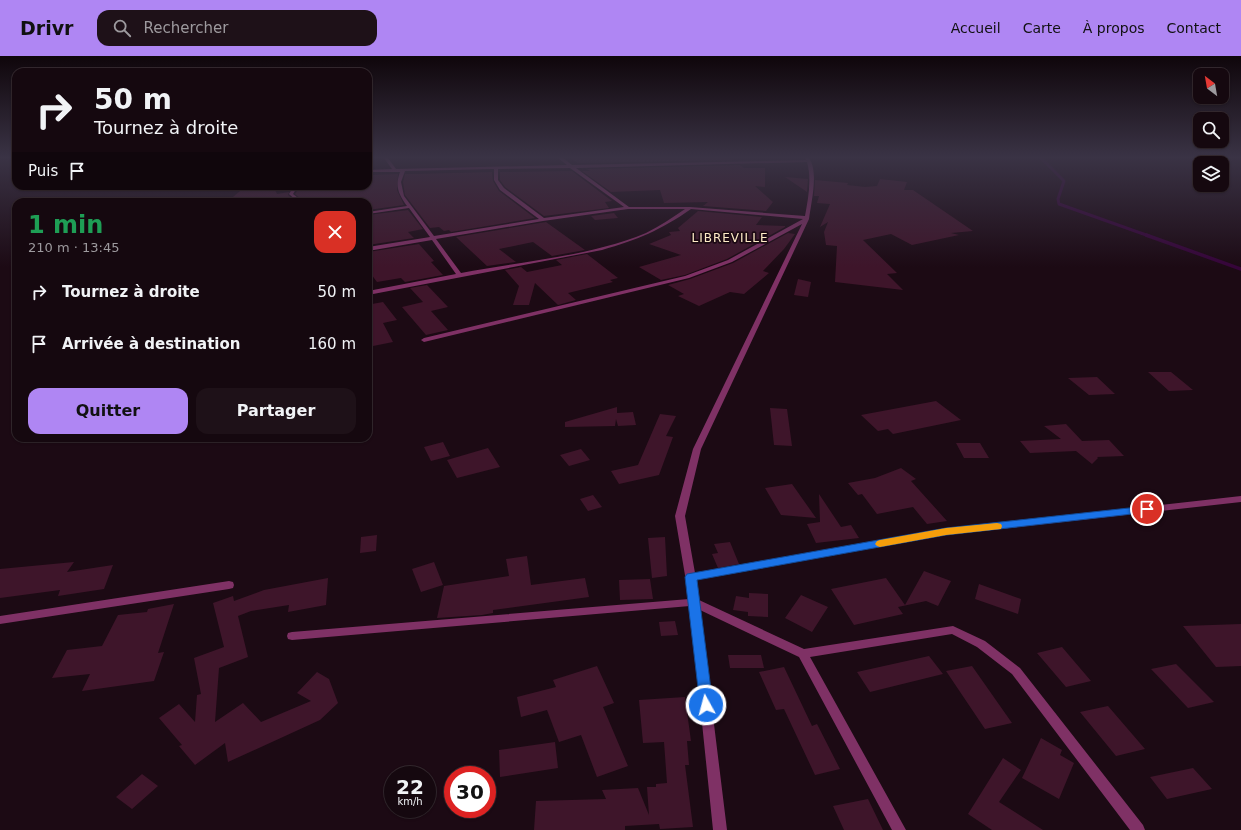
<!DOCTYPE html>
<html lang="fr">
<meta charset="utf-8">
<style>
:root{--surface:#15080f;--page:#1e1118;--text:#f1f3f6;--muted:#9d9a9e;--line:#34292f;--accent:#af86f3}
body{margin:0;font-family:"DejaVu Sans",sans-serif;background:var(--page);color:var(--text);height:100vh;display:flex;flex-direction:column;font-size:15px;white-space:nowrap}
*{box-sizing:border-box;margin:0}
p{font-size:13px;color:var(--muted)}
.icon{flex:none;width:22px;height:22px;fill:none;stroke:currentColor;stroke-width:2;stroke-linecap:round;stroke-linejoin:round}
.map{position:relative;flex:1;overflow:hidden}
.details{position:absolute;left:12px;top:142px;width:360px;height:244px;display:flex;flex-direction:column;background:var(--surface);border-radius:12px;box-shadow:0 1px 3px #0004,0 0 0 1px var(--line)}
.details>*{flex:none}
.guide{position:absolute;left:12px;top:12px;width:360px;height:122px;border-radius:12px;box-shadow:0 1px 3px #0004,0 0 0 1px var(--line);background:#15080f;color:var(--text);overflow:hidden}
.needle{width:26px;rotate:329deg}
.buttons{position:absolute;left:1193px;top:12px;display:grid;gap:8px}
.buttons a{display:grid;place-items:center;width:36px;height:36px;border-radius:8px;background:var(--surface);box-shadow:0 1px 3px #0004,0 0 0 1px var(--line);font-size:20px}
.speed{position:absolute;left:384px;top:710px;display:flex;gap:8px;font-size:20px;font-weight:700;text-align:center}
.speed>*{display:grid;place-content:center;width:52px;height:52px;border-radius:50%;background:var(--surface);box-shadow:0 1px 3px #0004,0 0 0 1px var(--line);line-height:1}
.speed small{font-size:10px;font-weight:400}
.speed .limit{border:6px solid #d22;background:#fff;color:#111}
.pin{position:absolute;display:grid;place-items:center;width:34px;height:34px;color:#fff;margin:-17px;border:2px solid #fff;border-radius:50%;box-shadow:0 1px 4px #0007}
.me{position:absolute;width:44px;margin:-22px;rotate:353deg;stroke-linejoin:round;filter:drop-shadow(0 0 3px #0008)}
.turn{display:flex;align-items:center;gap:14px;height:84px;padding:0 16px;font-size:18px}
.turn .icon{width:52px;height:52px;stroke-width:2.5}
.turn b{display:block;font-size:28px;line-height:34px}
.then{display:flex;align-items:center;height:38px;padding:0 16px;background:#0003;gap:8px;font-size:15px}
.round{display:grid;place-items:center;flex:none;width:42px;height:42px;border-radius:12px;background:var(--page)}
.summary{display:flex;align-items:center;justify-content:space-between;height:68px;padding:0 16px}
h1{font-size:24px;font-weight:700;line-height:30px;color:#1e9e55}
.primary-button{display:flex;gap:8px;margin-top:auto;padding:8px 16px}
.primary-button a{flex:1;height:46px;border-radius:12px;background:var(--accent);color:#111;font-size:16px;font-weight:700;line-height:46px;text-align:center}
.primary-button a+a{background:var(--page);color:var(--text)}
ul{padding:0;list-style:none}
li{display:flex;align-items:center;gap:12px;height:52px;padding:0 16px}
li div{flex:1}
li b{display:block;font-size:15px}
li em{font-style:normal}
header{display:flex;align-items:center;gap:24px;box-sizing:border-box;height:56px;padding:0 20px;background:var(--accent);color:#111}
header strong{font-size:19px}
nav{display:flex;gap:22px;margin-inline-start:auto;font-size:14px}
.search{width:280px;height:36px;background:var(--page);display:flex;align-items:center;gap:10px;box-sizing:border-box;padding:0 14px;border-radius:12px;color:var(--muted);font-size:15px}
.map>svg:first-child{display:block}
</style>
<header>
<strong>Drivr</strong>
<div class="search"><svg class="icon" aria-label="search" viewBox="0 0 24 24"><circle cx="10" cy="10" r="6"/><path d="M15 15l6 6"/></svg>Rechercher</div>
<nav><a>Accueil</a><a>Carte</a><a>À propos</a><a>Contact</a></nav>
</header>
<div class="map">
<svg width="1241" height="774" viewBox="0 0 1241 774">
<rect width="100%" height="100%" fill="#1c0a14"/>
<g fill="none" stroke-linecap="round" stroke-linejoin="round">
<path stroke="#36053a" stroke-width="3" d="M1041 102 1064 125 1058 143 1059 148 1149 180"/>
<path stroke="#36053a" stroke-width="3.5" d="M1146 179 1241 213"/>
</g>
<path fill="#3e152a" d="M570 102H730L733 104 578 107Z
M740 109 744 112H765V131L755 130 773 146 766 155 703 150 708 146 664 147 660 134 611 136 582 115H590L587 113Z
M572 115 612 145 605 146 609 152 544 160 505 131 500 124V116Z
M492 116 493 125 499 135 535 162 451 176 449 174 444 175 439 171 430 172 405 139 403 126 405 118H413Z
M398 118 397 134 404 149 368 154V146H304L295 138 297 135 329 130H368V119Z
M785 121 808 123 807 136Z
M880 123 907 126 904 134H913L973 175 951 177 959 179 912 189 891 178 863 184 897 217 887 218 903 234 835 226 837 190 826 189 824 176 828 166 820 171 830 148 817 147 819 140H814L815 124 848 127 847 129 865 131 877 130Z
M246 130H273L277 138 289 136 288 139 296 146H227Z
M408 154 423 173 408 176 414 182 368 189V159Z
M698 155 762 161 756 169 785 170V171L727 203 685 219 661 224 639 211 681 199 649 188 671 179 669 176 680 175 678 172Z
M614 157 618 162 595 164 591 160Z
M546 166 585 194 552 200 533 186 499 193 516 206 487 210 456 181Z
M788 177 795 178 784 193 763 215 769 217 744 238 730 236 699 250 678 240 684 238 668 229 690 223 733 207Z
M419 188 434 205 431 206 443 219 405 226 401 222 377 226 368 214V196Z
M587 198 618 222 610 224 613 226 568 237 576 244 558 249 535 227 529 249H513L519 230 505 214 521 211 527 216 562 209 556 204Z
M798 223 811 226 808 241 794 239Z
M427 229 448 251 431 255 448 274 426 279 402 251 423 246 410 232Z
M368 240 372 248 383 246 397 264 383 267 393 286 368 291Z
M1148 316H1171L1193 334 1169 335Z
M1097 321 1115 338 1089 339 1068 322Z
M936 345 961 364 893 378 888 373 878 375 861 359Z
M617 351V357L633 356 636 369 618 370 616 363 615 370 565 371V366Z
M770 352 787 353 792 390 774 389Z
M660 358 676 360 666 380 673 381 659 419 619 428 611 415 638 409Z
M1066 368 1082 385 1109 384 1124 400 1097 401 1098 402 1092 408 1076 395 1030 397 1020 385 1061 383 1044 370Z
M443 386 450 400 431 405 424 391Z
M956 387H980L989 402H964Z
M488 392 500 411 457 422 447 404Z
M581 393 590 404 569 410 560 399Z
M901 412 916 423 911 425 947 465 927 468 913 451 877 458 862 438 858 439 848 427 875 422Z
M792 428 816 462 781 459 765 432Z
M819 438 841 471 851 469 859 482 816 487 807 468 820 466Z
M593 439 602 451 588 455 580 443Z
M377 479 376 495 360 497 361 481Z
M665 481 667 520 652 522 648 482Z
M730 486 739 508 718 512 712 498 718 497 714 488Z
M527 500 531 529 585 522 589 541 493 554V557L482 559 437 562 444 530 509 520 506 503Z
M74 506 67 516 113 509 104 533 58 540 60 534 0 542V513Z
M434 506 443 529 421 536 412 513Z
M924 515 951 525 938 550 926 545 898 551 903 558 854 569 831 533 886 522 905 549Z
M328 522 326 549 288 556 289 549 251 555 238 560 248 601 219 612 215 666 243 647 261 666 311 645 297 637 317 616 329 623 338 647 320 664 228 706 225 687 195 709 179 690 182 689 159 662 179 648 195 666 197 639 201 638 194 602 224 591 213 547 233 540 234 545 264 534Z
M650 523 653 543 620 544 619 524Z
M979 528 1021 543 1018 558 975 543Z
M749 537 768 538V561L748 560V556L733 554 736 540 749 542Z
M801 539 828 551 812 576 785 562Z
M174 548 158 597 164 596 154 625 82 635 90 618 52 622 67 594 102 590 118 559 147 556 148 553Z
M675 565 678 579 661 580 659 566Z
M1241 568V610L1216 611 1183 570Z
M1062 591 1091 625 1066 631 1037 597Z
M728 599H761L764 612H730Z
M929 600 943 618 870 636 857 616Z
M1176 608 1214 646 1188 652 1151 613Z
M597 610 614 647 603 651 628 710 597 721 581 679 559 686 547 654 521 661 517 641 556 631 553 624Z
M972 610 1012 667 985 673 946 615Z
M784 611 812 670 817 668 840 713 815 719 784 653 776 654 759 616Z
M685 641 691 685H687L689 709H685L693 771 660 773 659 768 625 770V774H534L536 745 606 743 602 734 638 732 649 759 647 731H656V728L667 727 664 686 643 687 639 644Z
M1108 650 1145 693 1116 700 1080 656Z
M1041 682 1062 694 1060 699 1074 707 1059 743 1022 722Z
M555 686 558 712 500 721 499 694Z
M1003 702 1021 714 999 746 1043 774H992L968 758Z
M1193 712 1212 733 1167 743 1150 721Z
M142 718 158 730 132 753 116 741Z
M868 743 883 774H844L833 750Z"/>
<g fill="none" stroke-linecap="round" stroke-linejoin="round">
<path fill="#7f3165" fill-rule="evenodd" d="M384 102H388L396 113 567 109 558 102H563L572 109 806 104 805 102H809C819 116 811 147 809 163L701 393 685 460 695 517 946 473 1241 440V446L946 479 696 524 699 544 804 593 953 570 985 585 1020 612 1143 769 1145 774H1130L1012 618 977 591 952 578 810 601 906 774H892L799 601 700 554 727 774H713L690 550 292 584 288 583 287 580 288 577 292 576 689 543 675 460 693 393 802 168 732 206 689 222 424 286 421 284 424 282 685 220 728 204 803 163 691 153C661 174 637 184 602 194L368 239V235L456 218 432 184 368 195V191L430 181 409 152 368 158V156L407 150C398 137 395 130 400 116H368V114L392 113ZM807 106C812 124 808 143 805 160L690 151H629L576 112ZM570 112 624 151 544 162 504 132 498 124V113ZM494 113V124L500 134 539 163 434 180 404 140 401 126 405 115ZM628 153H685C672 162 660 170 646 177 588 201 522 205 461 217L436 183 543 165Z
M294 130H298L293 138 303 146H298L289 138Z
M229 525 233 526 234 529 233 532 229 533 0 568V560Z"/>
</g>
<linearGradient id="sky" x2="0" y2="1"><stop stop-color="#0f060b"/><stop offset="0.48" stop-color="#3a3345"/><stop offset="1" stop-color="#3a3345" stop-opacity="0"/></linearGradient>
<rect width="1241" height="211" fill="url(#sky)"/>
<path fill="#1a73e8" stroke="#114b97" d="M1147 450 1150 451 1152 453 1150 456 946 479 697 524 713 649 711 653 706 655 702 653 700 649 685 521 687 518 946 472Z"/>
<path fill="#f59e0b" d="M997 467 1001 468 1002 470 1001 473 946 479 880 491 877 490 875 488 877 485 880 484 946 472Z"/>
<g text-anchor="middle" stroke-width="3.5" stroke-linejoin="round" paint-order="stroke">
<g font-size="12" letter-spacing="1" fill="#ffecc7" stroke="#1c0a14">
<text x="730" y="186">LIBREVILLE</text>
</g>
</g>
</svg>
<div class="buttons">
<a><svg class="needle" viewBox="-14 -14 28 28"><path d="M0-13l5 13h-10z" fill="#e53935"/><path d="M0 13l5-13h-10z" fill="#9d9a9e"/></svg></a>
<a><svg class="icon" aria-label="search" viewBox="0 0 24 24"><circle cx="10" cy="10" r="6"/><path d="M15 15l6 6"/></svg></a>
<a><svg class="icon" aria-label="layers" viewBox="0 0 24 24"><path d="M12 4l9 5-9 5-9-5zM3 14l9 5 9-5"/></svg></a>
</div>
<div class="speed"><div>22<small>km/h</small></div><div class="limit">30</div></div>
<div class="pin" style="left:1147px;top:453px;background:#d93025"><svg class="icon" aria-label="arrive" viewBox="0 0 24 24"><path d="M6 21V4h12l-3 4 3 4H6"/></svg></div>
<svg class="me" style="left:706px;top:649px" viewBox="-20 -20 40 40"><circle r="17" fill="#1a73e8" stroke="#fff" stroke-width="3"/><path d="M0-11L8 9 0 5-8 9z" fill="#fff"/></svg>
<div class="guide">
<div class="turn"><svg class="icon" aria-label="right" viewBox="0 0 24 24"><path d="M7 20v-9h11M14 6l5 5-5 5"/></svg><div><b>50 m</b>Tournez à droite</div></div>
<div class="then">Puis<svg class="icon" aria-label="arrive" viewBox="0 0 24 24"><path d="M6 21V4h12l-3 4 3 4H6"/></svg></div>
</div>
<section class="details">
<div class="summary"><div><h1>1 min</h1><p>210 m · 13:45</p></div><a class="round" style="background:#d93025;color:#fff"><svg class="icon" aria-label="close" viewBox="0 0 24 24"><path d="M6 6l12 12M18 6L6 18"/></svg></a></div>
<ul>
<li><svg class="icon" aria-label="right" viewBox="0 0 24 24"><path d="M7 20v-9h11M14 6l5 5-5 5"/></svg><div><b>Tournez à droite</b></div><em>50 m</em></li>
<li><svg class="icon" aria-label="arrive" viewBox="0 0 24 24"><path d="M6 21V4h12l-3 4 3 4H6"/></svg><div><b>Arrivée à destination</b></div><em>160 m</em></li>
</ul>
<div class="primary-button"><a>Quitter</a><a>Partager</a></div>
</section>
</div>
